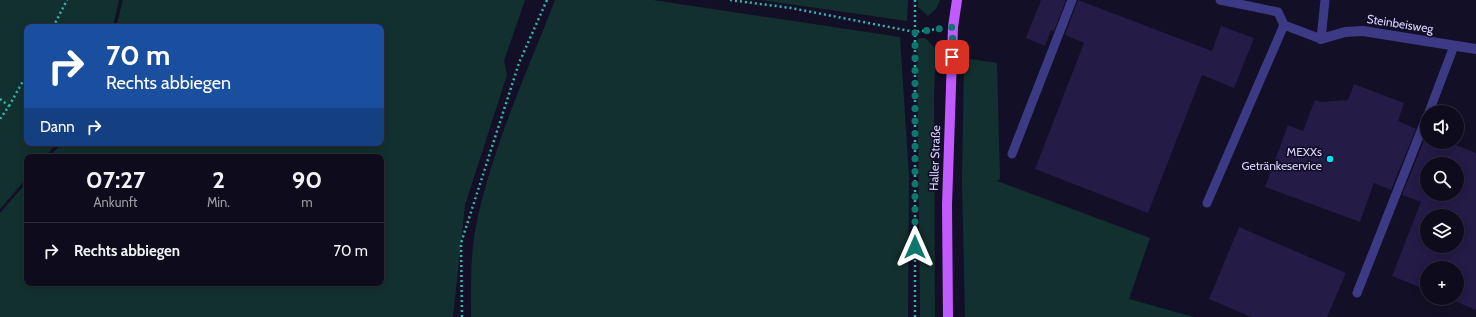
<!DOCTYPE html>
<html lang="de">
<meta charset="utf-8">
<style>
:root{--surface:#0e0b1c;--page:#171425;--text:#f1f3f6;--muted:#9b9ba3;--line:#2e2b3b}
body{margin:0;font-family:Cabin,sans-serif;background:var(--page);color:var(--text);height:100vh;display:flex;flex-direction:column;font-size:15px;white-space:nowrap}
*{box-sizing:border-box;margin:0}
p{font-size:13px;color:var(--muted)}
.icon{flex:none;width:22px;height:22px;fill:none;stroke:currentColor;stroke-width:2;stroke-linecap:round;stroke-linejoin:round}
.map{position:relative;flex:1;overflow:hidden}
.drawer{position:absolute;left:24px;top:154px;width:360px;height:132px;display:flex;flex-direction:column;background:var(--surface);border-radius:8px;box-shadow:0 2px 10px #0003,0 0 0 1px var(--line)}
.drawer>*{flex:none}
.top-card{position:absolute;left:24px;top:24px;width:360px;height:122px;border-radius:8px;box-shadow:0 2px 10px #0003,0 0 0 1px var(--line);background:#1a4fa0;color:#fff;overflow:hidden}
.buttons{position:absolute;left:1420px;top:105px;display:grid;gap:8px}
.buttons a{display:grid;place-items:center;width:44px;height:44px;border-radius:50%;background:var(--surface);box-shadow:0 2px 10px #0003,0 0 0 1px var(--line);font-size:20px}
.pin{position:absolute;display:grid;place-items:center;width:34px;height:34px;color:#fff;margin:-17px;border-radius:8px;box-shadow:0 2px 6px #0006}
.me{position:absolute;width:44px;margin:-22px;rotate:0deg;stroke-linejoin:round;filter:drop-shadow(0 0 3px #0008)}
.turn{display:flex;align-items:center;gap:14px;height:84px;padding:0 16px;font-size:18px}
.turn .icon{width:52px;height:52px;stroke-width:2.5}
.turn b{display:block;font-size:28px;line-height:34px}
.then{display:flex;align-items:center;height:38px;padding:0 16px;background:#0003;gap:8px;font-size:15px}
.eta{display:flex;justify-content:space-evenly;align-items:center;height:68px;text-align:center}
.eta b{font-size:24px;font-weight:700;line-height:28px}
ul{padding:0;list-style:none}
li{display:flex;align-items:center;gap:12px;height:56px;padding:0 16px;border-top:1px solid var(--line)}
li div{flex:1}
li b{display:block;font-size:15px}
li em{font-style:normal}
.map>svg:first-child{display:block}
</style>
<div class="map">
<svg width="1476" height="317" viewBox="0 0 1476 317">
<rect width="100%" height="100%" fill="#130f26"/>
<path fill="#12302f" d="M0 0H119L113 27H27V143H57L45 157H27V178L0 209Z
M123 0H525L504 61 507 75 465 205 453 317H0V213L27 182V283H381V157H49L62 143H381V27H116Z
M555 0H653L900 37 909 176 908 317H471C471 287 470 256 476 226 492 147 526 75 555 0Z
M760 0H908L907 21Z
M918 0H940L936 9 928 16 918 7Z
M919 38H925L936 49 934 95 935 317H920L917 40Z
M964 58 997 63 1000 179 997 181 1150 238 1129 299 1194 317H965L962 182Z"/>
<path fill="#241b47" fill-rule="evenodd" d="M1041 0H1066L1054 31 1051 30 1045 46 1026 38Z
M1078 0 1212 51 1221 26 1254 38 1234 88 1202 75 1148 213 1035 169 1084 43 1065 35Z
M1354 84 1404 103 1398 121 1416 129 1391 190 1374 183 1360 222 1265 187 1288 125 1303 131 1315 100 1321 102 1348 100Z
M1427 133V142H1449L1476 153V310L1447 298H1457V268H1427V290L1392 276 1421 202 1402 195ZM1427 164H1457V194H1427ZM1427 216H1457V246H1427Z
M1239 227 1346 273 1327 317H1251L1209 299Z"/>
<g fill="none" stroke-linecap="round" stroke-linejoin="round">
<path stroke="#2fb8b0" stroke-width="2.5" stroke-dasharray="2 3" stroke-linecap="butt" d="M730 0 791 8 915 32 938 29
M53 27 67 0
M0 99 9 106 0 119
M9 106 27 74
M462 317 461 243 519 63 547 0
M915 317V0"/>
<path stroke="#3d3a85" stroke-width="9" d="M1220 0 1278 12 1284 25
M1429 112 1454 46
M1012 154 1072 0
M1207 203 1284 25 1321 39 1325 0
M1357 293 1427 116"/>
<path stroke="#3d3a85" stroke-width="10" d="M1321 39 1345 32 1363 31 1476 49"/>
<path stroke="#c25bff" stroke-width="10" d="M948 317 947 205 953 27 957 0"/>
</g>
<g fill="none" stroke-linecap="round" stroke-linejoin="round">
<path stroke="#0f766e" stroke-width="7" stroke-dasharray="0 12.6" d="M915 247V32L953 27 952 57"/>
</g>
<circle fill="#00e5ff" stroke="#130f26" stroke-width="1.5" cx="1330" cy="159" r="4"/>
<g text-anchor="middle" stroke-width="3.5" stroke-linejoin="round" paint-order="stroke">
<g font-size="12" fill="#d9d4ff" stroke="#130f26">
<text transform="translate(1400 24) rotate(9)" y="4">Steinbeisweg</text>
<text transform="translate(935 158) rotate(-88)" y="4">Haller Straße</text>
</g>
<g font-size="12" fill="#d9d4ff" stroke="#130f26" text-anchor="end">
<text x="1322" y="156">MEXXs<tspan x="1322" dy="14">Getränkeservice</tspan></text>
</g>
</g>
</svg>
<div class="buttons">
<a><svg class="icon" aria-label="sound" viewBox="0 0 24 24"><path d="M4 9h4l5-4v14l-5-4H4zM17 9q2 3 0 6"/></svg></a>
<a><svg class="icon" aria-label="search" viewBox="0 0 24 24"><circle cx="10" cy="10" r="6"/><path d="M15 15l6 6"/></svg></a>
<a><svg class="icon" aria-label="layers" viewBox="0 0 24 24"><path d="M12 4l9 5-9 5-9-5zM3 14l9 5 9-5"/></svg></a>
<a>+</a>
</div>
<div class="pin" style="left:952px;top:57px;background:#d93025"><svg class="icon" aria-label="arrive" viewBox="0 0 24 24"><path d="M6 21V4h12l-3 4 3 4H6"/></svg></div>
<svg class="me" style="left:915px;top:247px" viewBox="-20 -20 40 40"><path d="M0-17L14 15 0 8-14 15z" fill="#0f766e" stroke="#fff" stroke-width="4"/></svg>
<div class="top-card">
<div class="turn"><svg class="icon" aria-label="right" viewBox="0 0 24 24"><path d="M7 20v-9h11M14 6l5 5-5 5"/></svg><div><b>70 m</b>Rechts abbiegen</div></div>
<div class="then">Dann<svg class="icon" aria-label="right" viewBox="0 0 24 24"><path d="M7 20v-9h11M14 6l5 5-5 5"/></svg></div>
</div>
<section class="drawer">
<div class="eta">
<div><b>07:27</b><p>Ankunft</p></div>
<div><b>2</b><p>Min.</p></div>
<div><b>90</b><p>m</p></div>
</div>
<ul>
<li><svg class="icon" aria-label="right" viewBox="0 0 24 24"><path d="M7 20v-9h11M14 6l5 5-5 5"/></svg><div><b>Rechts abbiegen</b></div><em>70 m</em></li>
</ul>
</section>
</div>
